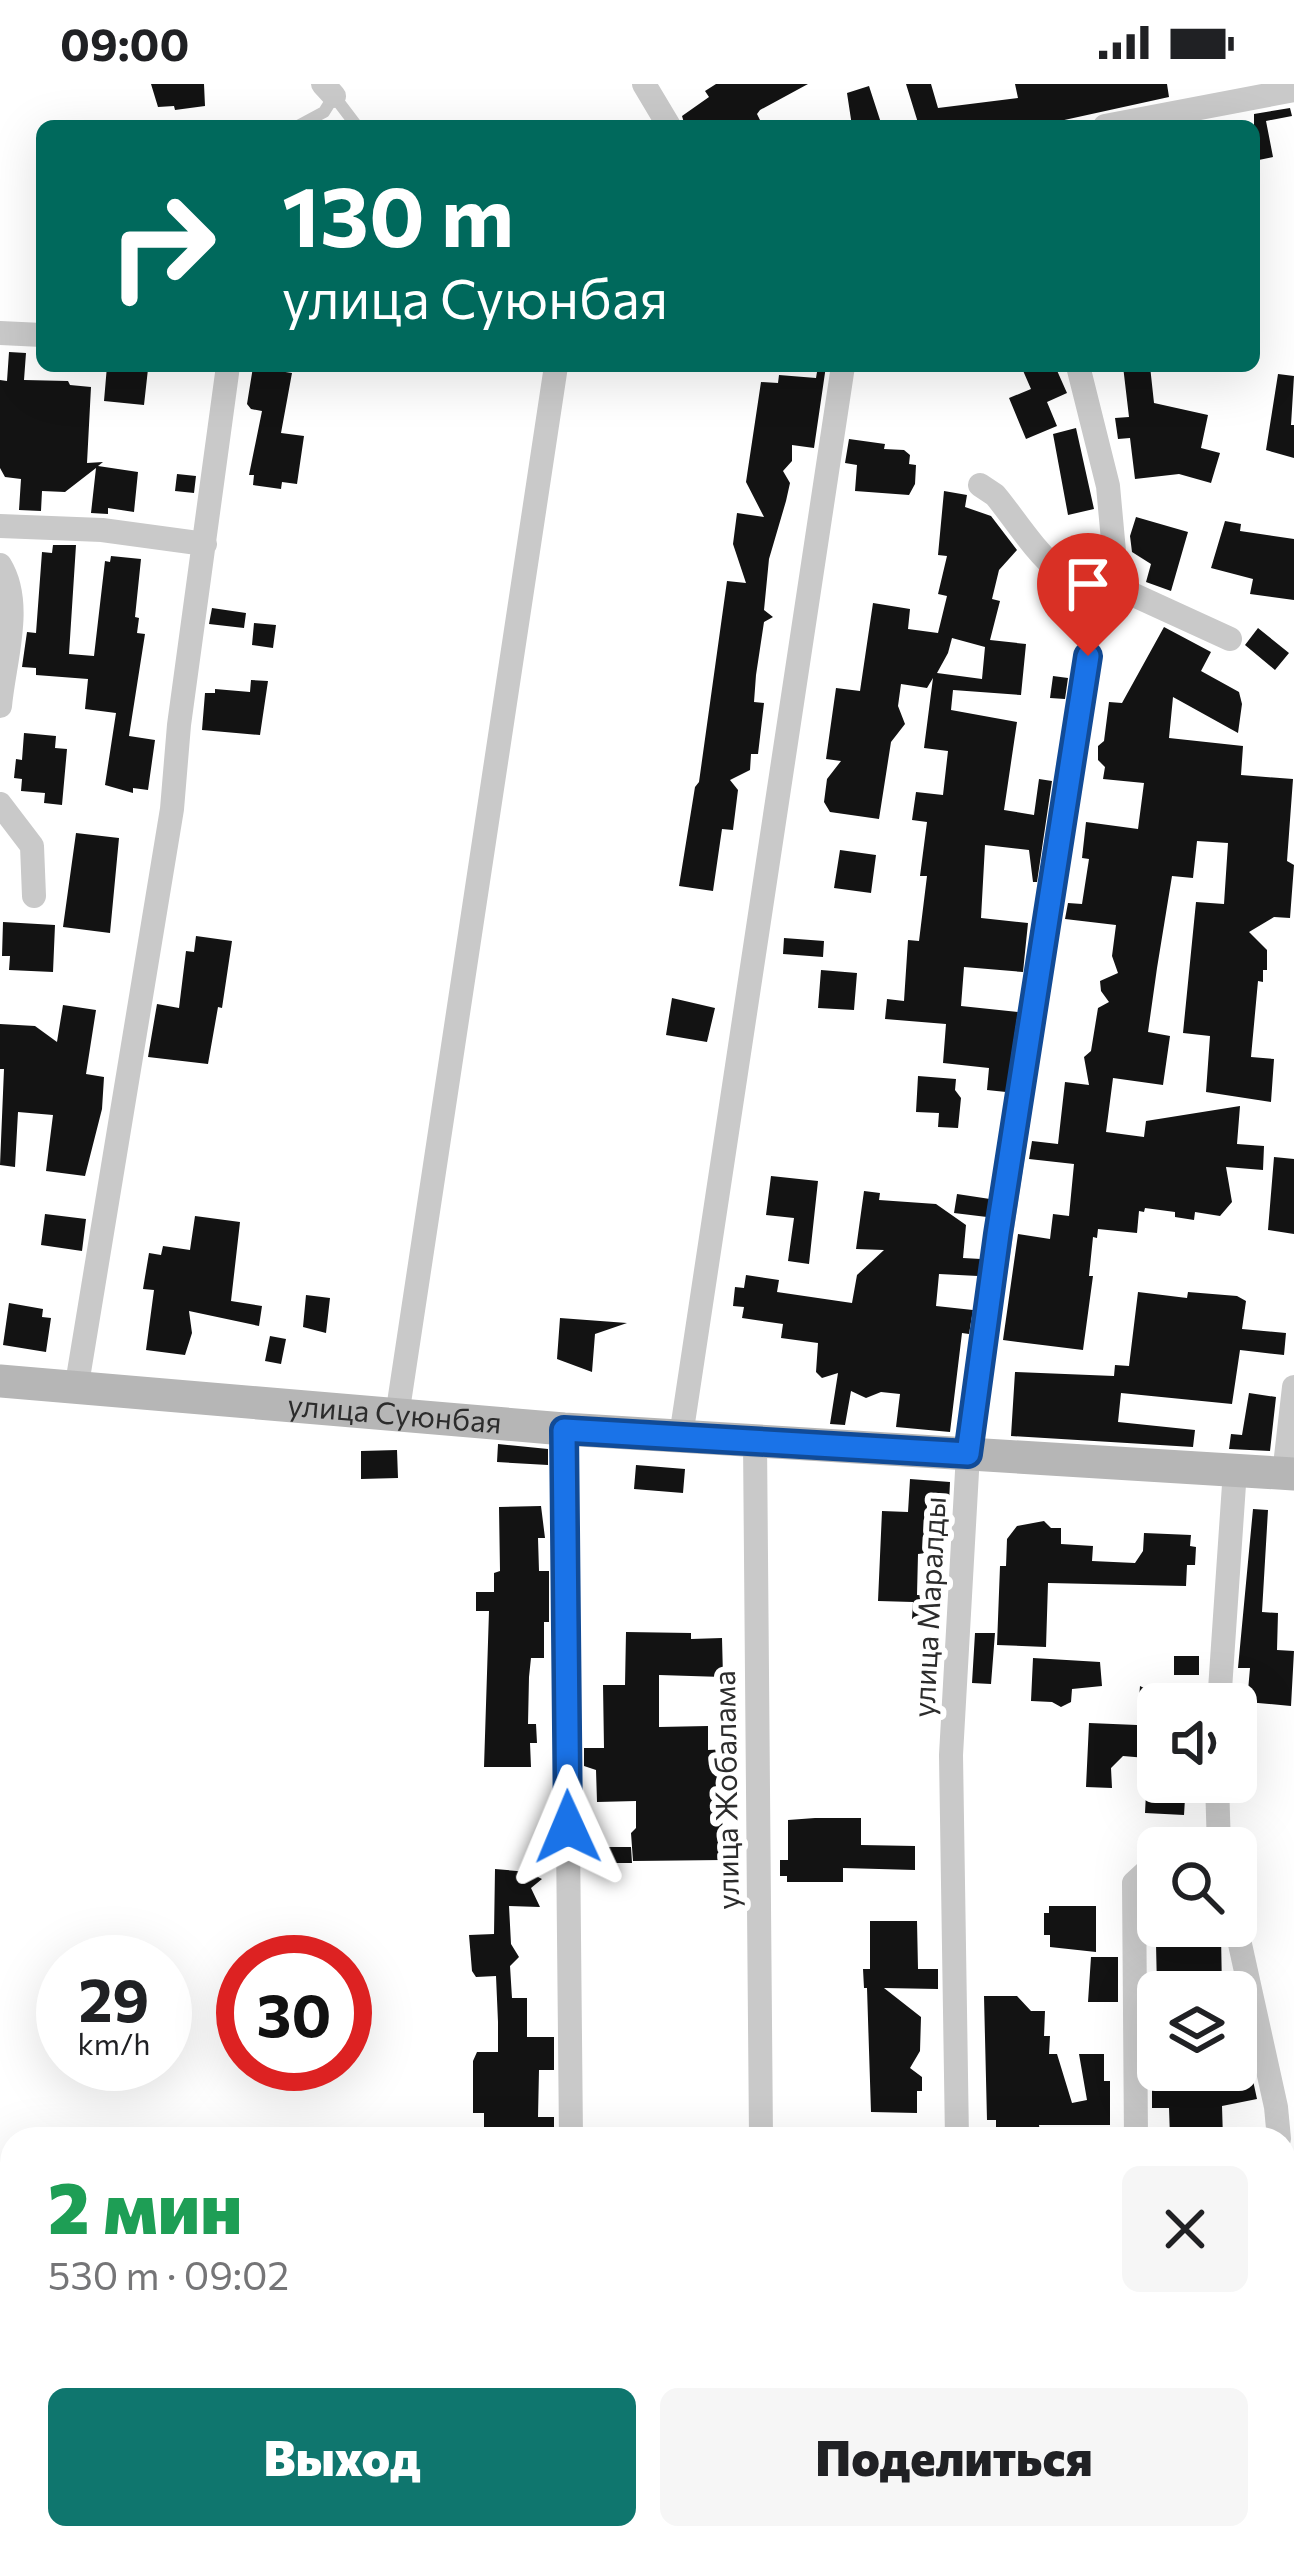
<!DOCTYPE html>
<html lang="ru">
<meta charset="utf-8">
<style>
:root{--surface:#fff;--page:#f6f6f6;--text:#202124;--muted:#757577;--accent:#0f766e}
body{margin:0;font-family:Commissioner,sans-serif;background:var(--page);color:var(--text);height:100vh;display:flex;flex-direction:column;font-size:45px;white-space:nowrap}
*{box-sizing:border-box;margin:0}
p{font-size:39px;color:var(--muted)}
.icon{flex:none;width:66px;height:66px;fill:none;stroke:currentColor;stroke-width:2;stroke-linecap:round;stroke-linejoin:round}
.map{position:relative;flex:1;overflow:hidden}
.details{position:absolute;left:0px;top:2043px;width:1296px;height:423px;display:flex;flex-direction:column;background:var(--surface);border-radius:36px 36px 0 0;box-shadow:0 12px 48px #0002}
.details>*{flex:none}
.top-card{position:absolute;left:36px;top:36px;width:1224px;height:252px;border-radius:18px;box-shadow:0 12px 48px #0002;background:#00695c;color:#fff;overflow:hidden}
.buttons{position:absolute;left:1137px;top:1599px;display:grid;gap:24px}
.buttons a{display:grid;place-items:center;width:120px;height:120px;border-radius:18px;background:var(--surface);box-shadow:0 12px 48px #0002;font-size:60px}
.speed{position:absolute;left:36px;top:1851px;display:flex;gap:24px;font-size:60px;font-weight:700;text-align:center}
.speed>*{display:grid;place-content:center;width:156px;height:156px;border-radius:50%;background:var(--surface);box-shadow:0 12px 48px #0002;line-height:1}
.speed small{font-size:30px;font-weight:400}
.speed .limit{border:18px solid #d22;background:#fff;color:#111}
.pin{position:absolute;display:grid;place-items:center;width:102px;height:102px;color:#fff;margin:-123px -51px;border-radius:50% 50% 50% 0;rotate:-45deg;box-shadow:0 0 12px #0007}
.pin .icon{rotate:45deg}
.me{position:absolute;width:132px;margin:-66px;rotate:359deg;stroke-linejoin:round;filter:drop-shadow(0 0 9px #0008)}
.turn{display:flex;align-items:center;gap:42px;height:252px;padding:0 48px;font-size:54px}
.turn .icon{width:156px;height:156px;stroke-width:2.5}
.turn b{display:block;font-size:84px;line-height:102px}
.round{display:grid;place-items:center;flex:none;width:126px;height:126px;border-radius:18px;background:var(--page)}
.summary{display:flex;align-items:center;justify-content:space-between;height:204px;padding:0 48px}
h1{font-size:72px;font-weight:800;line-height:90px;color:#1e9e55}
.primary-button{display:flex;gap:24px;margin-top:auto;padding:24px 48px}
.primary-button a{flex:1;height:138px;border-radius:18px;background:var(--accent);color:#fff;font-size:48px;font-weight:800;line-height:138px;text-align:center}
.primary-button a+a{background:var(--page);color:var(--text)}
.status{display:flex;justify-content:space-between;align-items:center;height:84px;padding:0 60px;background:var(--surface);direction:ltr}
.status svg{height:33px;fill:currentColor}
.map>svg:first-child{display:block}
</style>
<div class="status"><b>09:00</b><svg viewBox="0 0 49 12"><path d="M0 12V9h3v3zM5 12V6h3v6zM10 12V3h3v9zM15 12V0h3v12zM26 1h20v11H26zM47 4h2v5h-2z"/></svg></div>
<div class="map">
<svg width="1294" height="2465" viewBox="0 0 1294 2465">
<rect width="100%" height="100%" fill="#fff"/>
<path fill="#131313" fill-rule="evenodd" d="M151 0H204L205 22 175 26 174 22 158 23Z
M716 0H808L760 26 757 30 763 42H685L682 32 709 13 705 7Z
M906 0H931L938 24 1018 14 1015 0H1167L1169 13 1037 42H919Z
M869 2 882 42H852L847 9Z
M1290 24 1292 32 1266 37 1273 73 1254 77V30Z
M9 268 26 269 24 296 68 297 70 301 91 303 87 379 103 378 98 382 138 388 134 428 108 424V430L91 429 96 384 65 408 42 407 41 427 19 426 21 395 5 393 0 384V296L7 297Z
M107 282 148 285 144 321 104 317Z
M818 282H826L814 364 792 361V377L783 387 790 399 786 417 769 475 764 526 773 533 764 538 756 591 754 618 764 619 758 670H751L750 686 730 696 738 706 733 746 722 745 713 807 679 802 695 703 699 698 727 497 746 499 733 460 737 429 764 433 746 398 761 298 778 299 779 291 816 294Z
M1021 282H1055L1067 309 1047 318 1057 342 1026 355 1009 314 1031 305Z
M1123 282H1150L1154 319 1208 331 1201 364 1220 369 1211 399 1179 390 1135 395 1130 354 1118 355 1115 334 1129 333Z
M253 283 292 289 281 349 304 352 297 400 282 398 281 405 253 401 254 391H249L262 327 251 325 247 320Z
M1278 290 1294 292 1291 341H1294V374L1266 366Z
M1076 344 1094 425 1068 431 1053 350Z
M849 355 885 360 884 365 904 366 910 371 909 380 916 381 915 400 909 411 855 407 857 381 845 379Z
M177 390 196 392 194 409 175 407Z
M944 407 967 411 965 423 991 432 1017 466 999 486 992 515 1000 517 990 556 1026 560 1021 611 953 606 951 626 1017 638 1004 726 1034 731 1039 695 1052 697 1037 798H1033L1029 766 985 761 981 834 1028 839 1023 888 964 883 961 922 1018 928 1006 1008 987 1006 989 984 943 979 946 940 885 935 887 915 904 917 908 856 919 857 927 792H920L927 738 912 736 916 708 943 711 948 667 924 664 933 594 927 604 901 600 898 622 905 640 891 658 879 735 830 728 824 718 827 695 841 677 826 675 836 604 860 607 873 519 910 525 908 545 938 549 947 512 938 510 947 472 938 471ZM952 554 985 563 982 595 937 589 948 569Z
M1136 433 1188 448 1171 507 1146 498 1151 480 1132 468 1130 452Z
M1225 437 1241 440 1240 447 1294 455V516L1250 510 1253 495 1211 484Z
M53 461H76L69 570 94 572 105 477 110 478 111 472 141 475 135 533 139 534 137 549 145 550 129 652 155 656 148 706 133 704V709L105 701 116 629 85 625 88 595 36 591V584L22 583 27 548 36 549 42 468 52 469Z
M1071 514 1096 526 1082 548 1059 535Z
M212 524 246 529 244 544 209 540Z
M254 539 276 541 273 564 252 561Z
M1164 543 1211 568 1201 587 1239 608 1242 620 1238 649 1173 613 1169 654 1243 662 1241 691 1293 695 1287 777 1294 781 1290 834 1274 833 1249 848 1267 866V886H1263V898L1258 897 1251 973 1274 975 1271 1018 1206 1008 1210 952 1183 949 1196 818 1224 820 1228 759 1197 757 1193 794 1172 792 1157 884 1148 948 1170 952 1163 1001 1113 994 1106 1048 1144 1053 1146 1037 1240 1022 1237 1060 1264 1062 1263 1086 1226 1083 1232 1118 1220 1132 1195 1128 1194 1136 1175 1133V1128L1145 1124 1144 1128 1139 1127 1137 1149 1098 1145 1097 1154 1093 1153 1089 1192H1093L1083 1266 1003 1256 1018 1150 1050 1155 1053 1130 1069 1132 1074 1080 1029 1075 1032 1057 1058 1060 1065 998 1089 1001 1084 973 1091 967 1098 924 1109 918 1101 907 1100 897 1118 889 1112 872 1116 841 1065 835 1068 819 1082 820 1089 775 1082 774 1086 738 1138 745 1144 699 1103 695 1105 683 1098 676V662L1104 657 1109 618 1122 619Z
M1258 544 1289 569 1275 586 1245 561Z
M1053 592 1068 594 1065 615 1050 614Z
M251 596 268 597 260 651 202 646 205 609H215V605L250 608Z
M24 649 56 652 55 664 67 665 62 721 44 719 45 709 21 707 22 695 14 694 16 675 22 676Z
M76 749 119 754 110 849 63 843Z
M840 766 876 771 871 809 834 804Z
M3 838 55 841 53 888 9 886 10 872H2Z
M196 852 232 857 222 924 218 923 208 980 148 973 157 920 179 924 186 867 194 868Z
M784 854 824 857 823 873 783 870Z
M821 886 857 889 854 926 818 924Z
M672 914 715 924 707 958 666 951Z
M63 921 96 926 86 990 104 993 102 1025 85 1092 46 1087 53 1031 18 1028 15 1083 0 1081 4 985H0V940L35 942 57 958Z
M918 992 956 995 955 1006 961 1014 958 1044 938 1043 939 1029 916 1028Z
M1274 1073 1294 1075V1150L1268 1146Z
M771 1092 818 1097 809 1180 788 1177 794 1134 766 1131Z
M864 1107 880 1109 879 1116 936 1120 966 1141 963 1174 981 1175 978 1192 939 1190 936 1222 973 1226 969 1250 962 1249 950 1348 896 1343 900 1310 881 1308 866 1314 851 1307 845 1341 830 1340 838 1289 822 1294 816 1288 818 1259 781 1254 783 1240 742 1234 744 1223 733 1222 735 1203 744 1204 746 1191 779 1196 777 1208 852 1219 857 1191 884 1166 856 1165Z
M957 1110 990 1115 987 1133 954 1129Z
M45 1130 86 1135 82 1167 41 1161Z
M195 1132 240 1138 231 1217 262 1222 259 1242 189 1227 192 1249 185 1271 146 1266 154 1206 143 1205 149 1169 161 1171 163 1162 190 1166Z
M1138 1208 1187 1214 1188 1208 1237 1212 1246 1217 1242 1245 1286 1249 1284 1271 1240 1266 1232 1320 1121 1309 1118 1338 1195 1346 1193 1363 1011 1352 1015 1288 1114 1292 1115 1281 1129 1282Z
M306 1211 330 1214 326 1249 303 1243Z
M9 1219 43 1225 42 1233 51 1234 46 1268 3 1261Z
M560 1234 627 1239 595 1250 592 1288 557 1275Z
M270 1252 286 1255 281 1280 265 1277Z
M1249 1309 1276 1313 1270 1367 1229 1365 1231 1350 1242 1351Z
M498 1360 548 1365V1381L497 1378Z
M397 1366 398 1394 361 1395V1367Z
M636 1381 685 1385 683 1409 634 1405Z
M910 1395 950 1398 949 1419 927 1418 926 1469 918 1470 917 1511 943 1512 942 1536 912 1535 913 1518 878 1517 882 1427 908 1428Z
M541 1422 545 1454H538L539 1487H549V1538H544V1574H531L529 1593 528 1640H536L537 1659H530L531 1683H484L489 1527H476V1508H494V1489L500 1487 499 1423Z
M1253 1425 1268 1426 1262 1528 1278 1529 1277 1566 1294 1567 1291 1622 1247 1618 1250 1584H1238Z
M1044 1437 1051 1444H1061V1460L1093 1462 1092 1477 1135 1479 1143 1467 1144 1449 1191 1451 1190 1462 1196 1463 1195 1481H1187L1186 1502 1048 1499 1046 1563 997 1561 1000 1482H1006L1007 1455 1017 1442Z
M626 1548 691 1549V1555L722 1554 723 1593 659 1591V1643L708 1642V1666L727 1665 728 1715 722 1716 723 1776 633 1777 631 1749 636 1744V1717L597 1718 596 1686 584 1682V1664H604L603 1601H625Z
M975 1549H995L991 1600 972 1599Z
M1174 1572H1199V1591H1174Z
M1033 1574 1100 1578 1102 1602 1072 1605 1071 1618 1061 1623 1052 1618 1031 1617Z
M1140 1602 1158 1611V1675L1123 1672 1111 1684 1112 1704 1086 1703 1089 1639 1137 1641Z
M1152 1698H1186L1184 1731 1145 1729 1146 1709H1152Z
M815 1734H861V1761L915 1762V1786L843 1784V1798H787V1792H780V1776H788V1736Z
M585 1763H631L632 1779H585Z
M495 1785 528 1788 542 1795 531 1804 540 1823 509 1822 511 1860 519 1873 510 1882 512 1914H527V1953H554V1986H539L538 2033H554V2049L484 2048V2029H473V1977L477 1968H498V1938L496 1892 476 1893 472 1887 469 1851 494 1850Z
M1049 1822H1096V1868L1050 1863V1851H1044V1829H1049Z
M870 1837H917L918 1885H938V1905L884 1904 921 1933 920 1967 910 1984 922 1993V2007H917V2029L871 2028 867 1904H864L863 1885H870Z
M1204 1850H1221L1222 1908H1205V1903L1157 1904 1156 1860 1162 1853 1204 1854Z
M1091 1873H1118V1918H1088Z
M984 1912H1017L1031 1927H1045L1044 1952H1050L1049 1970H1057L1072 2019 1087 2016 1079 1970H1104V1997H1110V2041H1039L1040 2049 1026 2050V2054L996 2051V2036H987Z
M1246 1964 1257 2015 1222 2022 1223 2055 1170 2053 1169 2024H1152V2002H1160L1159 1986H1236V1965Z"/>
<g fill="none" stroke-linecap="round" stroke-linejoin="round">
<path stroke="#c9c9c9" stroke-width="3" stroke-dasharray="6 6" stroke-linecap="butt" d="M413 2454 415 2465"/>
<path stroke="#c9c9c9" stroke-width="12" d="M298 42 324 28 334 12 356 41"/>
<path stroke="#c9c9c9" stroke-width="24" d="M323 0 334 12
M644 0 669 42
M1105 42 1294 6
M0 249 42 251
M1078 282 1108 402 1117 500 1123 506 1230 555
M980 401 995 411C1024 445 1064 521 1117 500
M0 442 102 446 205 460
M0 481C24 520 4 577 0 622
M0 720 32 762 34 812
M76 1306 172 725 179 641 228 282
M397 1332 556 282
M564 1345 571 2055
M681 1352 843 282
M755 1357 761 2055
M1284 1390 1294 1303
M1219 1620 1235 1386
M1217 1698 1219 1764
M1236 1842 1276 2023 1279 2055
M957 2055 951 1671 968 1370 1088 572
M1136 2055 1134 1799 1146 1788H1158
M1284 2121 1294 2244
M961 2454V2465
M1142 2454V2465
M36 2465V2454"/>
<path stroke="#b6b6b6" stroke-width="33" id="s1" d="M0 1297 564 1345 1294 1390"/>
</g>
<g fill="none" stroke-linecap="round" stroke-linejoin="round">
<g stroke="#114b97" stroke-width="30">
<path id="route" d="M568 1743 564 1346 968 1370 998 1150 1088 572"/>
</g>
<use href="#route" stroke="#1a73e8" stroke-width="21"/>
</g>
<g text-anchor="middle" stroke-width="12" stroke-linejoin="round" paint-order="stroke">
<g font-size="30" fill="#2c2c2c" stroke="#fff">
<text dy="10" stroke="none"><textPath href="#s1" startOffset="396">улица Суюнбая</textPath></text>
<text transform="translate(930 1523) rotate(-87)" y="10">улица Маралды</text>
<text transform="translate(727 1706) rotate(-91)" y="10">улица Жобалама</text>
</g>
</g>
</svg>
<div class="buttons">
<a><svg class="icon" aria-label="sound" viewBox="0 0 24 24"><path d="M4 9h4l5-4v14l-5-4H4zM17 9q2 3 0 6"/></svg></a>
<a><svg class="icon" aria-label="search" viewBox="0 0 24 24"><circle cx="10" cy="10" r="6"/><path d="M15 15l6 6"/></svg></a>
<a><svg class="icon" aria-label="layers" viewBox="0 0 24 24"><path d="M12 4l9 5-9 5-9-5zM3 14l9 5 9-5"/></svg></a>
</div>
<div class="speed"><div>29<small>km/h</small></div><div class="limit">30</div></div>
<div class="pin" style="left:1088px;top:572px;background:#d93025"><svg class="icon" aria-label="arrive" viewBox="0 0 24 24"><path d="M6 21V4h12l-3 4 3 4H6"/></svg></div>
<svg class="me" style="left:568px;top:1743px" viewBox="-20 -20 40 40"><path d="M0-17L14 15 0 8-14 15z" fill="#1a73e8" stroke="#fff" stroke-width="4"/></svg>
<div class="top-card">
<div class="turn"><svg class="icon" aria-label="right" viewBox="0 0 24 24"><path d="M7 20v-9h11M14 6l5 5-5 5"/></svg><div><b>130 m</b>улица Суюнбая</div></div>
</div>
<section class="details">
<div class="summary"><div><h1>2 мин</h1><p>530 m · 09:02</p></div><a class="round"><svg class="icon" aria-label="close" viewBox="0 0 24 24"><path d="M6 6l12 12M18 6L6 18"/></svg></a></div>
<div class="primary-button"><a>Выход</a><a>Поделиться</a></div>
</section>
</div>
